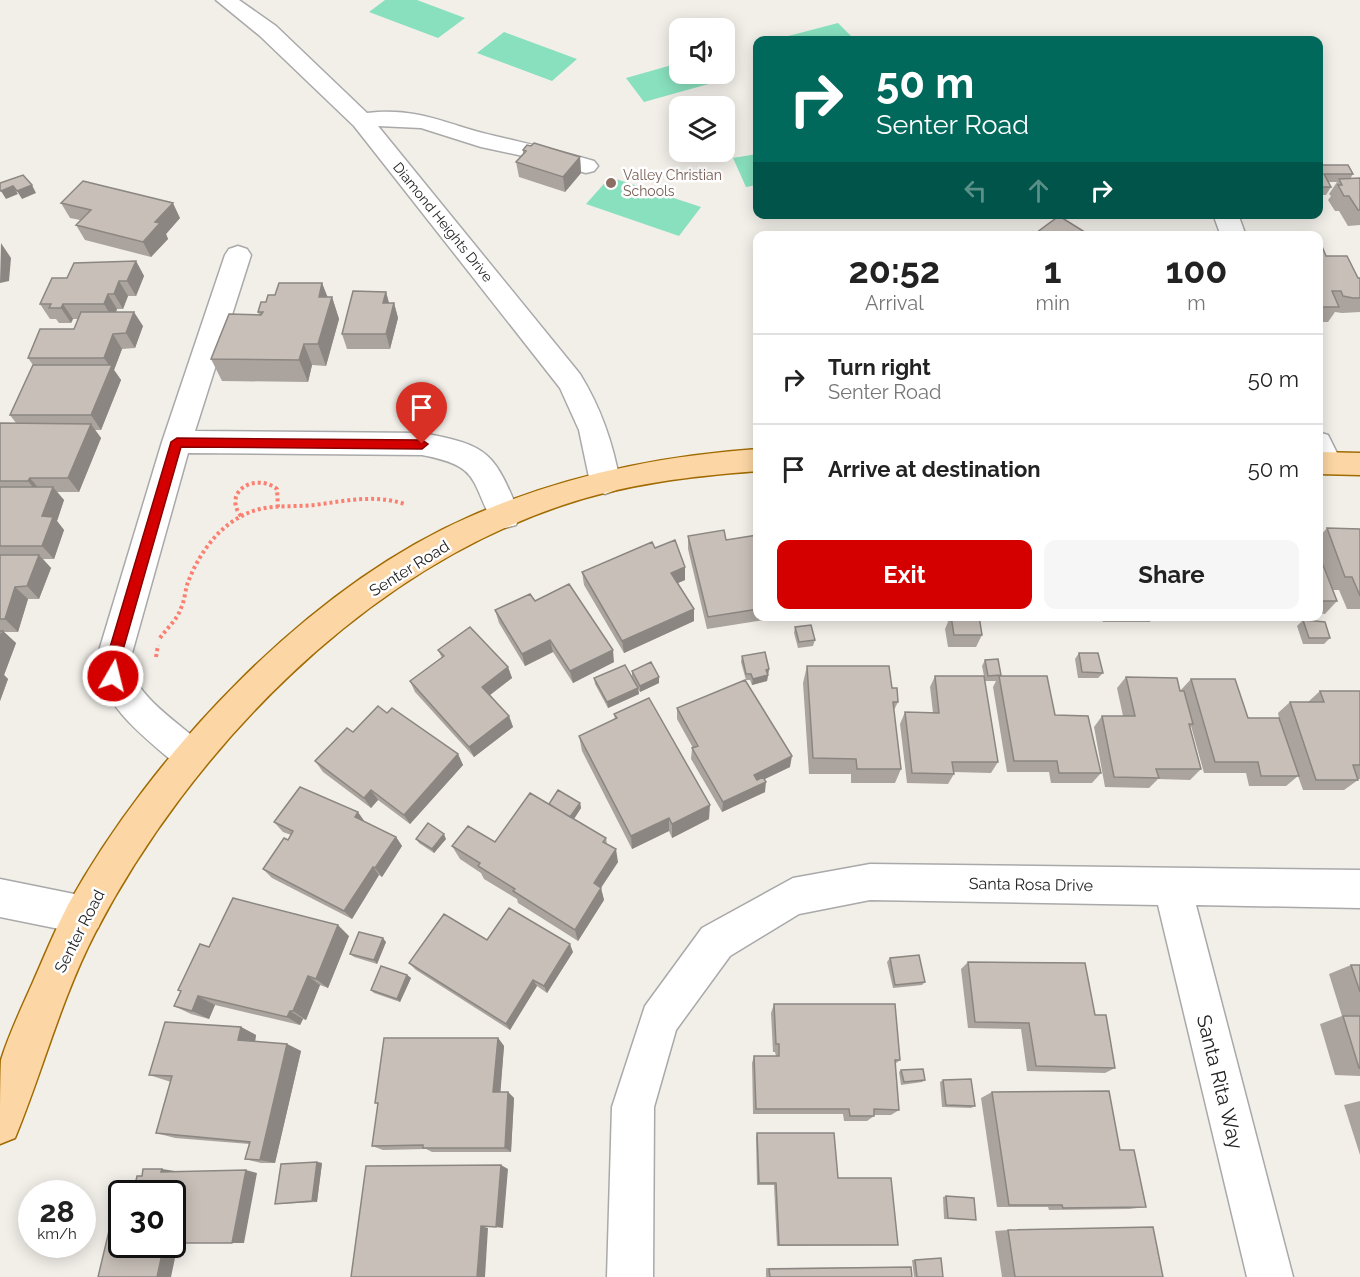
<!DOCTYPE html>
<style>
:root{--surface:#fff;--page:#f6f6f6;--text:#222;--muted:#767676;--line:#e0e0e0;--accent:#d40000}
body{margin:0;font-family:Raleway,sans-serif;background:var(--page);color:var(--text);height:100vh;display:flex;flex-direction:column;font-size:22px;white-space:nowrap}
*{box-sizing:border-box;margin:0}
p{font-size:20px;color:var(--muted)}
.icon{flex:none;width:33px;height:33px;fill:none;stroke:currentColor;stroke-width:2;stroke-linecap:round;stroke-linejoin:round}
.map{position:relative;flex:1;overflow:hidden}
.drawer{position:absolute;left:753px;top:231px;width:570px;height:390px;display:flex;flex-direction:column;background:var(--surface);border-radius:12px;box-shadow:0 3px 15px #0003}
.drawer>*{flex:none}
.hud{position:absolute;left:753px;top:36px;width:570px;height:183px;border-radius:12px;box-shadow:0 3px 15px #0003;background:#00695c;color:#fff;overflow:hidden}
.tools{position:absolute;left:669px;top:18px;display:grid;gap:12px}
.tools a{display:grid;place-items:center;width:66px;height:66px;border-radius:12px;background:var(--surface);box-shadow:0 3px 15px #0003;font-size:30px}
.speed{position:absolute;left:18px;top:1180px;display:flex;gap:12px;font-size:30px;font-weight:700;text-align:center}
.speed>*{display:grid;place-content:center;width:78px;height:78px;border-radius:50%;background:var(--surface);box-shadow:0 3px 15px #0003;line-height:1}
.speed small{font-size:15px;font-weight:400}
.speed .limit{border:3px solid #111;border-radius:9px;background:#fff;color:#111}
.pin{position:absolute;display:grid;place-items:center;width:51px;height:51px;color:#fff;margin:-62px -26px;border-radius:50% 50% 50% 0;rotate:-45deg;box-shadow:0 0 6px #0007}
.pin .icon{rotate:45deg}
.me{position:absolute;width:66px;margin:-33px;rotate:8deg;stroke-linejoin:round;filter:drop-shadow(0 0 4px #0008)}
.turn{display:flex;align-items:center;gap:21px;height:126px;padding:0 24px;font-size:27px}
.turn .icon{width:78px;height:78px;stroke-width:2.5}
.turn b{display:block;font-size:42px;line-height:51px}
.lanes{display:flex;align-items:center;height:57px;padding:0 24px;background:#0003;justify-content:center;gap:30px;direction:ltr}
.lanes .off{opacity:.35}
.eta{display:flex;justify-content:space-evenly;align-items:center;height:102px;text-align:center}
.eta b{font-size:36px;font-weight:700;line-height:42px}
.button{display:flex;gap:12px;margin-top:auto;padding:12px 24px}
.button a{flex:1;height:69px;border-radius:12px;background:var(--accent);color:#fff;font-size:24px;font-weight:700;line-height:69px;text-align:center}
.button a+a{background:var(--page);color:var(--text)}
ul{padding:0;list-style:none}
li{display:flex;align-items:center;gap:18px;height:90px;padding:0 24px;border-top:2px solid var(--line)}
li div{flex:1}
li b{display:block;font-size:22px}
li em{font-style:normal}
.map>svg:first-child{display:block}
</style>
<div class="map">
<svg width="1360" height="1277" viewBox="0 0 1360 1277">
<rect width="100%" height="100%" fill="#f2efe9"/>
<path fill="#88e0be" d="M385 0H417L465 18 438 38 369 12Z
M838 23 855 40H773Z
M504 32 577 59 552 81 477 53Z
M679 63 680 74H724L725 71 730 78 644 102 626 78Z
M757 154V185L746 187 733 158Z
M610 177 701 207 679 236 586 204Z"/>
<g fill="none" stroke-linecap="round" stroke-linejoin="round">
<g stroke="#a9a9a9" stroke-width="3">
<path id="minor" d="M216 0H239L276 26 367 113C421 107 446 125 495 136 528 144 561 151 594 161L598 166 594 171 586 173 523 156 481 147 421 128 378 126 580 374C601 408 613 443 620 482L616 490 605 494 594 490 590 482 579 430 560 388 354 126 260 36Z
M1213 214H1238L1246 236H1221Z
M238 246 247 249 251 255 195 431 422 433C489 445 495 453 520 516L516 525 505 528 494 525C470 479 480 466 422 455L188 453 129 664C138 699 178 722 203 745L209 756 203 767 191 772 179 767C145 737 106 710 95 664L162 442 225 255 229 249Z
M1318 432 1328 435 1342 463 1337 471 1327 474 1318 472Z
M870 864 1360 870V908L1196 905 1293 1277H1247L1158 905 870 900 799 914 730 956 676 1030 654 1107 653 1277H607L612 1107 645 1006 702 928 793 878Z
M0 879 84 896 98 902 103 915 98 928 84 934 0 917Z"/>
</g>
<g stroke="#a06b00" stroke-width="3">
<path id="major" d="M758 449V471C692 476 625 484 563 505 363 572 191 749 95 933 61 999 43 1070 15 1138L0 1144C0 1124 0 1077 1 1060 9 1034 22 1007 33 982 44 957 55 930 68 905 152 753 309 587 469 517 562 476 657 456 758 449Z
M1318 452 1360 453V475L1318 474Z"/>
</g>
<path stroke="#fa8072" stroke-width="4" stroke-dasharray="3 3" stroke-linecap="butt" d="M241 516C222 492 255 472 277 489L278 507
M160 638C167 628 177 620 181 608 185 600 185 590 188 582 201 549 224 518 260 509 277 505 296 507 314 505 346 501 373 494 405 504
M156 657 158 645"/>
<use href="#minor" fill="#fff" fill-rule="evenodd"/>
<use href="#major" fill="#fcd6a4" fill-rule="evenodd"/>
</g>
<path fill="#aba49e" d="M531 146 580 157 581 173 565 192 519 177 516 162 523 154V150Z
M1318 165 1353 174 1350 179 1360 178V225L1348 226 1339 211H1335L1328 200 1331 196 1329 194 1337 182H1328L1331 187 1326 195H1318Z
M61 203 180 218 166 234 168 239 151 257 85 240 76 225 80 220 70 218Z
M1318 244 1326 256 1358 278H1360V312L1342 313 1335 312 1328 322H1318Z
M136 261 144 276 136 296H128L123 309H117L116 312 143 326 135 348 122 349 114 370 121 380 101 430H95L101 438 79 492H57L64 500 57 521 64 530 54 559H43L51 568 39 599H28L18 632H4L16 643 4 675 8 679 0 701V423H16L10 415 33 365 28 358 74 329 78 319H73L71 323H59L56 319H50L40 304 67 278Z
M322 283 327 297H332L339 319 326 366 312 365 308 382 222 381 211 359 259 315 258 312 266 302 275 295Z
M386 292 389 303H394L398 318 390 349H347L342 334Z
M1327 528 1360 529V609H1347L1339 590H1333L1318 551V538Z
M758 535V616L782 617 707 629 688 549V536L726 540Z
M655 548 685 580 678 583 694 621 624 653 584 585 582 572Z
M1318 552 1337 601 1325 614 1318 613Z
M535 601 614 662 573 683 553 652 525 666 499 623 495 610Z
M800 616H846V617Z
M932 616H979L982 635 976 647H948L945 629 948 622 947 617Z
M982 616H1029L1028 618Z
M1101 616H1154L1150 622H1103Z
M1159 616H1209L1206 621 1160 619Z
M1303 620 1330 638 1324 644H1303L1297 626Z
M795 627 815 640 813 646 798 648 794 633Z
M438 650 508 667 512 678 490 695 509 716 513 727 474 757 415 692 410 681 442 658Z
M1079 653 1103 673 1098 678H1078L1075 659Z
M742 656 769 669 767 681 752 685 750 680H746L741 662Z
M985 660 1001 676 1055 715 1101 773 1092 783H1051L1049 772H1007L993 687 996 681H985L982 666Z
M807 666 892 688 898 702 894 710 901 769 895 783H851V774H809L803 683Z
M632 671 659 683 640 692 638 689 639 694 608 708 595 684 594 678 632 677Z
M935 676 998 762 991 773 954 772V774L948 784 907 783 900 724 905 712 933 713 930 687Z
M1126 677 1180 691 1191 679 1248 718H1279L1278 713 1290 702H1308L1320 691H1360V779H1358V780L1344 790H1303L1298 776 1286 786H1249L1246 773H1204L1191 726 1190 727 1201 769 1190 780 1158 779 1149 788 1105 787 1094 727 1102 716H1123L1117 688Z
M677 708 790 767 765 779V792L722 812 691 759 692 748H693L677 719Z
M387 713 458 754 463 765 410 824 378 800 371 808 323 772 315 761 353 732Z
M614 714 709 819 672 838 669 831 632 849 582 751 579 736 615 719Z
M580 803 581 808 574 819 606 838 607 844 618 862 601 888 604 900 578 941 518 903 517 899 484 879 481 873 460 859 452 846 495 842 549 804Z
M274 822H365L396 837 402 846 382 877 379 875 352 919 272 878 263 869 291 835 283 832Z
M416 839H446L434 853 419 843Z
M349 936 328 988 320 985 306 1020 303 1019 300 1025 215 1005 209 1019 191 1014 174 1006 181 991 178 990 209 947Z
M487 940 573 952 547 993 537 986 510 1030 416 970 409 963Z
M386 942 377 964 354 957 350 954Z
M890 958 925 982 922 985 893 988 887 962Z
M968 962 1095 1015 1115 1068 1105 1073 1027 1071 1021 1029 968 1028 961 969Z
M1351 965H1360V1076L1335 1075 1320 1024 1342 1016 1329 974Z
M407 975 411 978 400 1002 374 993 371 990Z
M774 1004 900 1060 895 1064 899 1110 891 1115H874V1116L867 1121H844L843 1114H753L752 1063 754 1056H776L775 1052H773L771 1013Z
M241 1027 256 1035 255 1042 287 1044 301 1051 275 1163H261L245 1159 249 1144 175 1138 156 1133 171 1082 149 1075Z
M498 1038 504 1046 500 1092H508L514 1098 511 1152H432L426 1149 383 1150 372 1146 378 1104 375 1103Z
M901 1070 925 1080 922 1082 901 1085 899 1072Z
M943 1080 975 1106 971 1108 942 1107 940 1082Z
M992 1092 1120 1150 1146 1207 1129 1209 1049 1210 1048 1207H997L981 1098Z
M1360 1101V1155L1344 1105Z
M757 1133 838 1178 892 1245 777 1246 774 1185H757L756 1137Z
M317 1162 322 1163 317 1202 280 1204H275Z
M946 1196 976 1220 944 1219 943 1197Z
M1008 1230 1163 1277H1002L995 1231Z
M941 1258 943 1277H914L912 1260Z
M902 1267 912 1277H766V1268Z"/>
<path fill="#8b8681" d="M580 157 581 173 565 192 563 177Z
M32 185 36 193 22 199 17 191Z
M13 186 18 194 6 199 1 191Z
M173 203 180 218 166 234 168 239 151 257 143 242 155 222Z
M1 243 11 258 9 281 0 283Z
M136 261 144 276 136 296 127 281Z
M119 281 128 296 123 309 114 294Z
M322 283 330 303 332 297 339 319 326 366 318 344 319 297Z
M386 292 390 307 383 303Z
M108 294 117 309 113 319 104 304Z
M394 303 398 318 390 349 386 334Z
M63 304 73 319 71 323 61 308Z
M134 312 143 326 135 348 126 333Z
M113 334 122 349 114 370 121 380 101 430 91 415 111 368 104 358Z
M304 344 312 365 308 382 299 360Z
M91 424 101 438 79 492 68 478Z
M30 478 41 491 39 495 28 481Z
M53 487 64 500 57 521 64 530 54 559 42 546V516Z
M39 555 51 568 39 599 27 586Z
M685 567V580L671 586V573Z
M15 587 28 599 18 632 5 619Z
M694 609V621L624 653 622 641Z
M3 631 16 643 4 675 8 679 0 701V638Z
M550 640 553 652 525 666 522 654Z
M613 650 614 662 573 683 570 671Z
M508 667 512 678 486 698 482 687Z
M769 669 767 681 752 685 753 679 766 670Z
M659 677V683L640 692V686Z
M638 688 639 694 608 708 607 702Z
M509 716 513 727 474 757 469 747Z
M458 754 463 765 410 824 404 815Z
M792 756 790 767 752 785 754 775Z
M766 782 765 792 722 812 723 802Z
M371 790 378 800 371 808 364 798Z
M580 803 581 808 570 825 569 820Z
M710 805 709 819 672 838V824Z
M358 812 365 822 355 817Z
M669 818V831L632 849 631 836Z
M444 834 446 839 434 853 432 849Z
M396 837 402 846 382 877 375 868Z
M616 849 618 862 596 895 594 883Z
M373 867 379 875 352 919 344 911Z
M601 888 604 900 578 941 575 930Z
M338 925 349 936 328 988 316 979Z
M383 938 386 942 377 964 374 960Z
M570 944 573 952 547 993 544 986Z
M407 975 411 978 400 1002 397 999Z
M308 976 320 985 306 1020 293 1011Z
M533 980 537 986 510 1030 506 1024Z
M198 996 215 1005 209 1019 192 1011Z
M290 1011 303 1019 300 1025 287 1017Z
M241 1027 256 1035 254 1048 238 1040Z
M498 1038 504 1046 500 1098 493 1092Z
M287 1044 301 1051 275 1163 260 1160Z
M508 1092 514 1098 511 1152 505 1148Z
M317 1162 322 1163 317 1202 312 1201Z
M501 1165 508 1169 503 1228 496 1227Z
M162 1169 175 1171 174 1174 161 1172Z
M246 1170 257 1173 244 1243H232Z
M481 1226 488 1228 485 1277H477Z
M172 1244H178L171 1277H157L164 1245H172Z"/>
<path fill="#c7bfb8" stroke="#8b8681" stroke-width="1.5" d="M534 143 580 157 563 177 516 162 526 151 523 150 527 145 531 146Z
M1318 165H1348L1353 174H1324L1331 187H1318Z
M23 175 32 185 17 191 13 186 1 191 0 190V183Z
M1360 178V210H1358L1349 196H1344L1338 185H1342L1339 179Z
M83 181 173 203 155 222 160 223 143 242 76 225 91 210 61 203Z
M1059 216 1088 234 1085 236H1040L1036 233Z
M1318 244H1321L1326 256H1347L1358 278H1360V298H1353L1343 296 1341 291H1332L1339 307H1318Z
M136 261 127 281H119L114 294H108L104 304H63L61 308H49L51 304H40L52 278H67L74 263Z
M279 283H322L319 297H332L318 344H304L299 360 211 359 229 314 261 315 263 312H258L261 302H266L268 295H275Z
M353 291 386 292 383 303H394L386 334H342Z
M81 312H134L126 333 113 334 104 358H28L40 329H74Z
M33 365H112L91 415H10Z
M0 423 91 424 68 478H30L28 481H0Z
M0 487H53L42 516 53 517 42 546H0Z
M1327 528 1360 529V596L1352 577H1345Z
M724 530 726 540 758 535V609L708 617 688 536Z
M675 540 685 567 671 573 694 609 622 641 582 572 652 542 655 548Z
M1318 552 1337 601H1318Z
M0 555H39L27 586 15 587 5 619H0Z
M569 584 613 650 570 671 550 640 522 654 495 610 530 594 535 601Z
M951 616H979L982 635H954Z
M1303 620 1325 622 1330 638H1309Z
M811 625 815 640 799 642 795 627Z
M470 627 508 667 482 687 509 716 469 747 410 681 444 656 438 650Z
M0 631H3L0 638Z
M765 652 769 669 766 670 768 675 753 679 751 674H746L742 656Z
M1079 653H1098L1103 673 1082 672Z
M998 659 1001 675 988 676 985 660Z
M651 662 659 677 640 686 632 671Z
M625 665 638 688 607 702 594 678Z
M807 666H889L892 688H897L898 702H893L901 769H857L856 759 813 758Z
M935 676H984L998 762H952L954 774 912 773 905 712 939 713Z
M999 676H1047L1055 715 1088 716 1101 773H1059L1057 761H1014Z
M1126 677 1177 678 1180 691H1184L1193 724H1189L1201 769H1156L1159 778 1114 777 1102 716H1135Z
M1191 679H1235L1248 718H1279L1299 776H1261L1258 762H1215Z
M745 680 792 756 754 775 757 780 763 777 766 782 723 802 692 748 698 746 677 708Z
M1320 691H1360V765H1353L1358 780H1316L1290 702H1324Z
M649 698 710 805 672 824 669 818 631 836 579 736 617 718 614 714Z
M378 706 387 713 392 708 458 754 404 815 371 790 364 798 315 761 347 728 353 732Z
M300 787 358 812 355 817 396 837 375 868 373 867 344 911 263 869 284 838 288 840 293 831 274 822Z
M558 790 580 803 570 817 549 804Z
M530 793 606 838 603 842 616 849 594 883 601 888 575 930 513 891 515 889 478 866 480 863 452 846 468 826 495 842Z
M428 823 444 834 432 849 416 839Z
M233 898 338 925 316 979 308 976 293 1011H290L287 1017 198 996 192 1011 174 1006 181 991 178 990 200 944 209 947Z
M509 908 570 944 544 986 533 980 506 1024 409 963 444 914 487 940Z
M359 932 383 938 374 960 350 954Z
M919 955 925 982 895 985 890 958Z
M968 962 1085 963 1095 1015H1106L1115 1068 1036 1066 1029 1023 975 1022Z
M1351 965H1360V992Z
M381 966 407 975 397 999 371 990Z
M774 1004H895L900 1060H895L899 1110 874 1109V1116H850L849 1109H756L754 1056H779V1044H776Z
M1343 1016H1360V1068H1359Z
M165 1022 241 1027 238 1040 287 1044 260 1160 245 1159 250 1142 156 1133 172 1076 149 1075Z
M384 1038H498L493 1092H508L505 1148H423V1145L372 1146 378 1103H375Z
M923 1069 925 1080 904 1082 901 1070Z
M971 1079 975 1106 946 1105 943 1080Z
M1109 1091 1120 1150H1134L1146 1207 1063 1208 1062 1205H1009L992 1092Z
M757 1133H834L838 1178H891L898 1245H779L776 1183H759Z
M317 1162 312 1201 275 1204 281 1164Z
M501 1165 496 1227 481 1226 477 1277H351L366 1166Z
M143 1169H162L161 1172 246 1170 232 1243H172V1194H133L137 1176H142Z
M946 1196 974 1198 976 1220 948 1218Z
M1153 1227 1163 1277H1015L1008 1230Z
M109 1231H122V1245H164L157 1277H98Z
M941 1258 943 1277H917L915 1260Z
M911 1267 912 1277H770L769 1269Z"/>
<path fill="#d40000" stroke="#8a0000" stroke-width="1.5" d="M177 438 422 440 428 444 422 449 181 447 119 664 118 681H108L105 664 171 442Z"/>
<circle fill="#8d6e63" stroke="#fff" stroke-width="2" cx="611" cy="183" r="6"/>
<g text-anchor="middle" stroke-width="5" stroke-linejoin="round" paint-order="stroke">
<g font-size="14" fill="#785e54" stroke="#fff" text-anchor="start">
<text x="623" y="180">Valley Christian<tspan x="623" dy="16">Schools</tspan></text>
</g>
<g font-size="14" fill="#222" stroke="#fff">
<text transform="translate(443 222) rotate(51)" y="5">Diamond Heights Drive</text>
</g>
<g font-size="16" fill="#222" stroke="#fff">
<text transform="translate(409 568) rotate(-32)" y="6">Senter Road</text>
<text transform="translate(1031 884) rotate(1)" y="6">Santa Rosa Drive</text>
<text transform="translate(79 931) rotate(-63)" y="6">Senter Road</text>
</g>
<g font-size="20" fill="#222" stroke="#fff">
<text transform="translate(1220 1082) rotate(76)" y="7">Santa Rita Way</text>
</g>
</g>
</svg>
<div class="tools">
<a><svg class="icon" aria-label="sound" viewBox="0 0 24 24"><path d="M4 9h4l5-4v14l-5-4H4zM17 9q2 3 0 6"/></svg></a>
<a><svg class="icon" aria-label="layers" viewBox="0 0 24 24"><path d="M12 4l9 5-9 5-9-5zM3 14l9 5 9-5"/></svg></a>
</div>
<div class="speed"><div>28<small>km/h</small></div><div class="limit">30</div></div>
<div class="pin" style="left:422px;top:444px;background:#d93025"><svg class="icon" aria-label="arrive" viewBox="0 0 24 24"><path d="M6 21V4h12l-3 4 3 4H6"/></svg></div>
<svg class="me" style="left:113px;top:676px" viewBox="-20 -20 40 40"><circle r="17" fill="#d40000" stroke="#fff" stroke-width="3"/><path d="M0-11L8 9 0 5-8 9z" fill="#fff"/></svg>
<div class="hud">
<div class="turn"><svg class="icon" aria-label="right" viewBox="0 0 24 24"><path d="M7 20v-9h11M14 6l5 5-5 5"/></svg><div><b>50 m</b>Senter Road</div></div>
<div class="lanes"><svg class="icon off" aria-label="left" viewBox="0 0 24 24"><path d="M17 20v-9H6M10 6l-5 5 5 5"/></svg><svg class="icon off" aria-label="ahead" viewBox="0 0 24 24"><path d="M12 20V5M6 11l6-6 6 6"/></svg><svg class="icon" aria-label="right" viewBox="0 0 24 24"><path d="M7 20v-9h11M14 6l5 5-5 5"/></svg></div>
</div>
<section class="drawer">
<div class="eta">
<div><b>20:52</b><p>Arrival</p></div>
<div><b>1</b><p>min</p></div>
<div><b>100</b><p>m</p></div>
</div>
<ul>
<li><svg class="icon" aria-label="right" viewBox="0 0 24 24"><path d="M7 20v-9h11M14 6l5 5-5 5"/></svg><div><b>Turn right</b><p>Senter Road</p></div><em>50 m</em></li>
<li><svg class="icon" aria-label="arrive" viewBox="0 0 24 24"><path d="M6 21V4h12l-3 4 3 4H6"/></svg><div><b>Arrive at destination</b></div><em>50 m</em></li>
</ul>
<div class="button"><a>Exit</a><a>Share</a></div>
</section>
</div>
